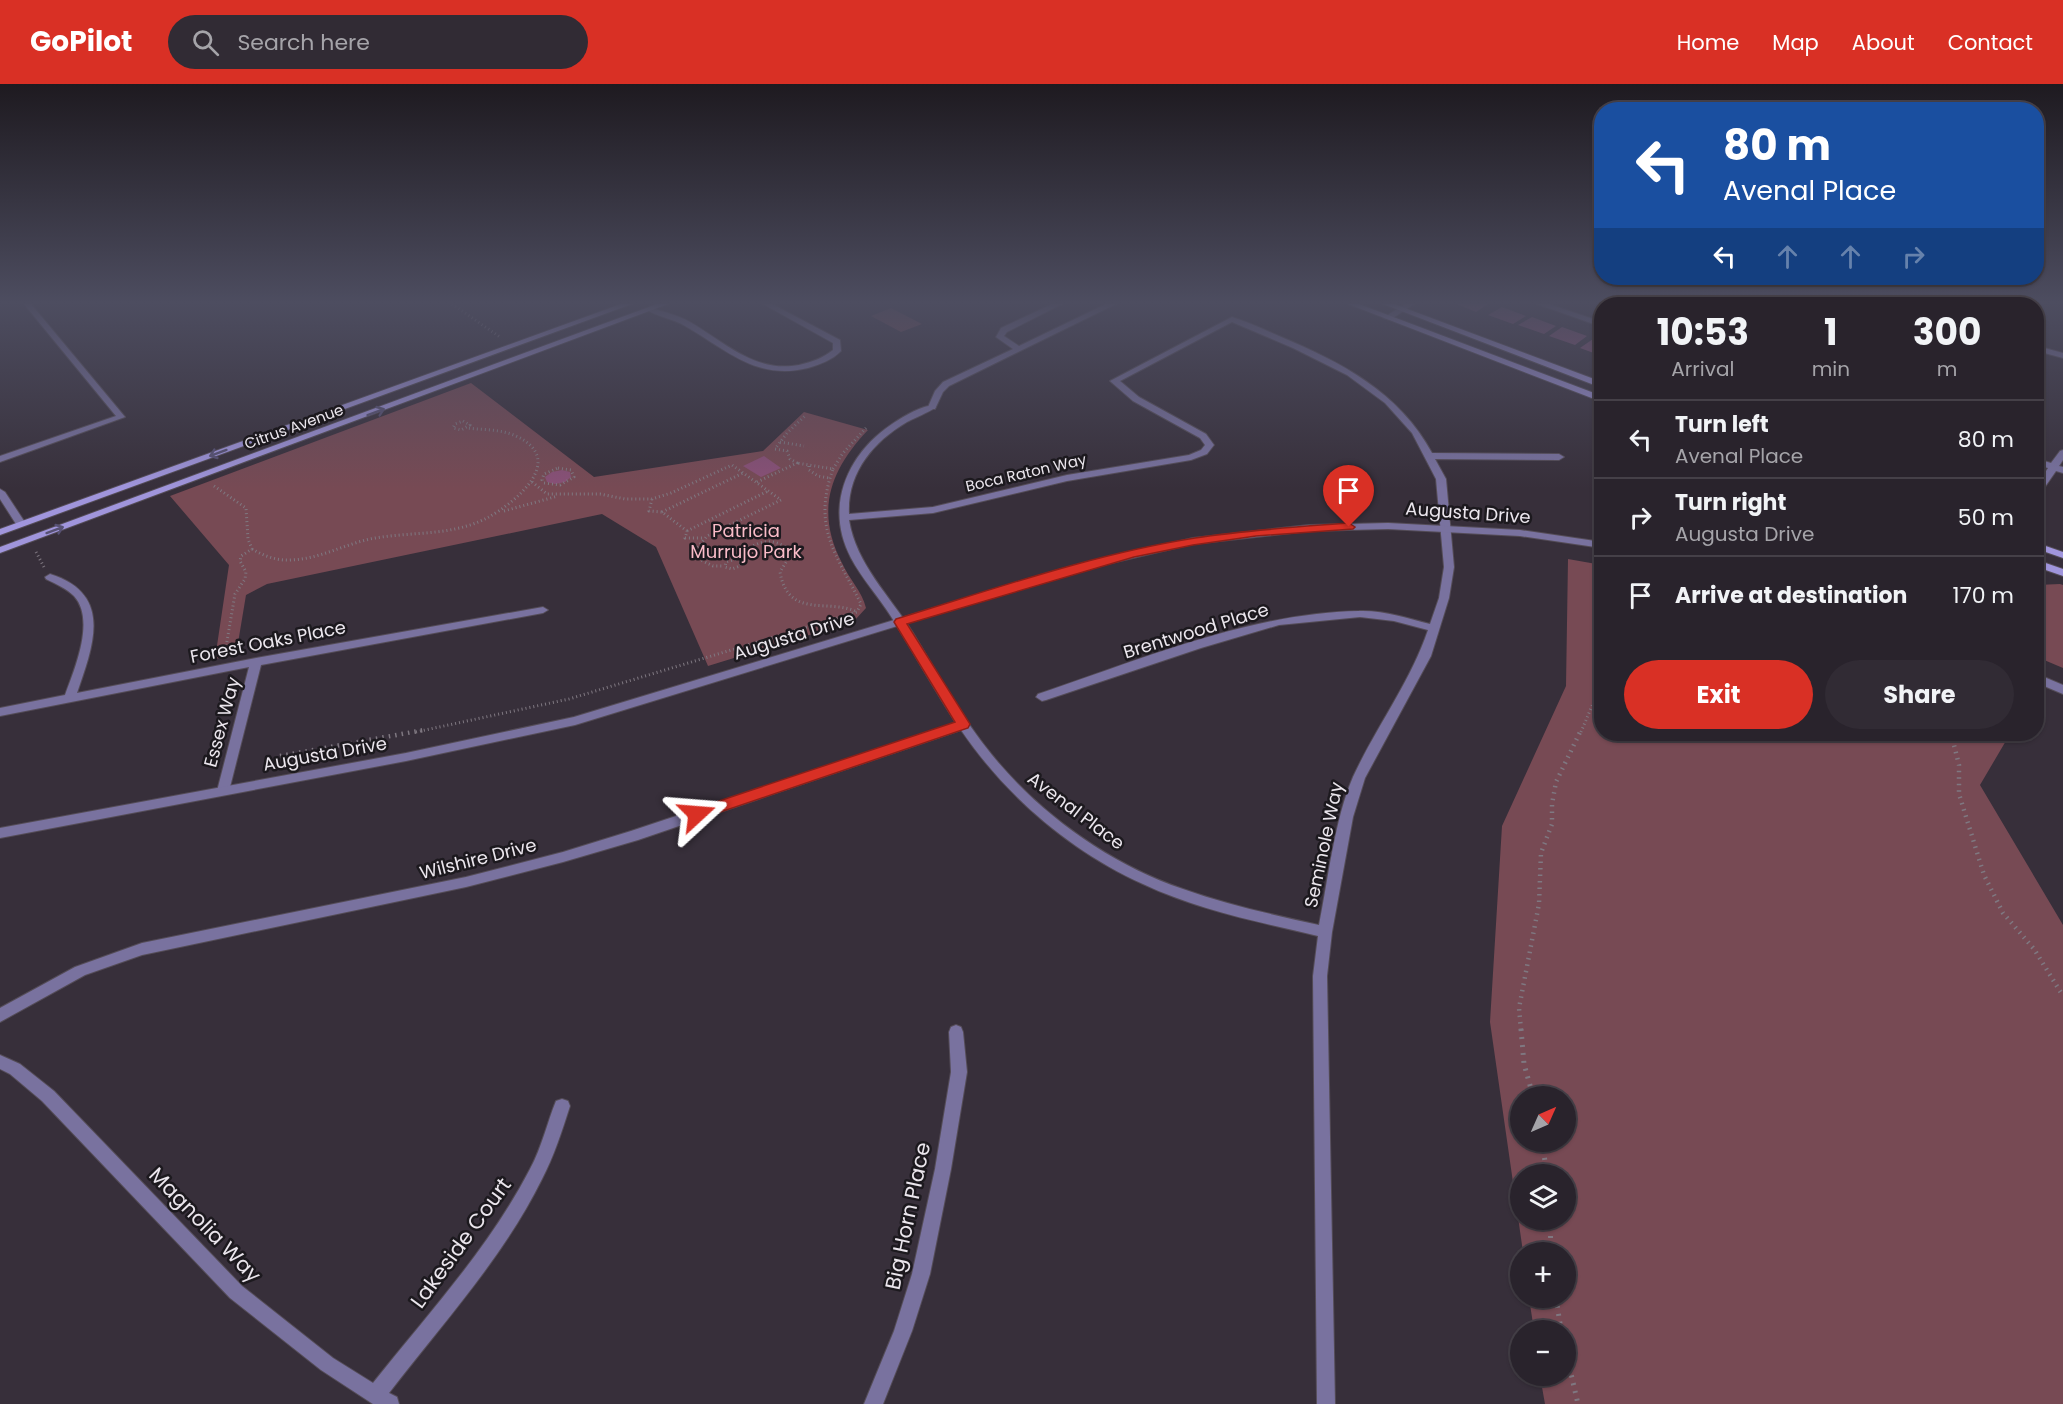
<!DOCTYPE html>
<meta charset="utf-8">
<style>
:root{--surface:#29232c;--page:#312b34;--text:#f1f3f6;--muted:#a5a4a9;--line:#454048;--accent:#d93025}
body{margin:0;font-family:Poppins,sans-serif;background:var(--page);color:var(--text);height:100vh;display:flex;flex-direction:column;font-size:22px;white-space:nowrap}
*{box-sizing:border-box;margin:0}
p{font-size:20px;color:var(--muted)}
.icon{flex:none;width:33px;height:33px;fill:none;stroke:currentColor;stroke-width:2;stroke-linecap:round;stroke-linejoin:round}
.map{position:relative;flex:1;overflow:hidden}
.drawer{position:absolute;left:1594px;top:213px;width:450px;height:444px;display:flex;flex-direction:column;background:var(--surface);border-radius:24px;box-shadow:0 2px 4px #0004,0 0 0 2px var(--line)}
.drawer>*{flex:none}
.top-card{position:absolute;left:1594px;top:18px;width:450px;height:183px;border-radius:24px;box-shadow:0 2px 4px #0004,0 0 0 2px var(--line);background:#1a4fa0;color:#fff;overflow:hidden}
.needle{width:39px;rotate:45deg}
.fabs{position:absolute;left:1510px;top:1002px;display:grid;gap:12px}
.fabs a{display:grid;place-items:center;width:66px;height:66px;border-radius:50%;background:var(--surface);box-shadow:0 2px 4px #0004,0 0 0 2px var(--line);font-size:30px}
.pin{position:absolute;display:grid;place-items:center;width:51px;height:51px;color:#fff;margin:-62px -26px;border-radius:50% 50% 50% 0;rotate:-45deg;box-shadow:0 0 6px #0007}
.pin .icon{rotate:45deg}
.me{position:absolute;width:66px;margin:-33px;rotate:71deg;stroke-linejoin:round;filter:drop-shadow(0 0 4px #0008)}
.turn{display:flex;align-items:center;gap:21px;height:126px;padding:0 30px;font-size:27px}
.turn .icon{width:78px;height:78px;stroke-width:2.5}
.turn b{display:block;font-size:42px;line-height:51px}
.lanes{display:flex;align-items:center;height:57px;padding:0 30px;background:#0003;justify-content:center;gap:30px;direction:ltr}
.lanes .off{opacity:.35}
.eta{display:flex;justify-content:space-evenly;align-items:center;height:102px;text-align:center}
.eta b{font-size:36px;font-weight:700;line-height:42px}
.action{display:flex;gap:12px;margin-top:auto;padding:12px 30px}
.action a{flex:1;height:69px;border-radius:36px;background:var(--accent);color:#fff;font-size:24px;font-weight:700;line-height:69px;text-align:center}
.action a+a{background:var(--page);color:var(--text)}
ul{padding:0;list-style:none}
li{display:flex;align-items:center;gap:18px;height:78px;padding:0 30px;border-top:2px solid var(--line)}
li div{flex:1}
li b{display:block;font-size:22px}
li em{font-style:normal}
header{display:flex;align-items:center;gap:36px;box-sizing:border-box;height:84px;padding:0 30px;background:var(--accent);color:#fff}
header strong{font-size:28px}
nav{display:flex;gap:33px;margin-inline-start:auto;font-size:21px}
.search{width:420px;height:54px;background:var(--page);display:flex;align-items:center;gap:15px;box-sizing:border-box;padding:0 21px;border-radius:33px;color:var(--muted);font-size:22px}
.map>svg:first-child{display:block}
</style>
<header>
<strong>GoPilot</strong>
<div class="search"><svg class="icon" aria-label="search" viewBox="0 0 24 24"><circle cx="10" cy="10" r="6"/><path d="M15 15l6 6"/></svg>Search here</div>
<nav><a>Home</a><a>Map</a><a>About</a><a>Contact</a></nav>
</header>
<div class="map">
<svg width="2063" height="1320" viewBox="0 0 2063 1320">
<rect width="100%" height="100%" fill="#372f3a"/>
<path fill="#774a54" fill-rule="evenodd" d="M891 224 922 240 901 248 871 232Z
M471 299 594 393 763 367 804 328 868 346C830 386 815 427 842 479 849 495 862 507 866 524L855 536 842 541 708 582 656 463 602 430 267 500 246 511 236 571 215 575 229 481 170 412Z
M1568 475 1602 481V650H2010L1980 701 2063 841V1320H1545L1540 1292H1566V1246H1534L1529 1214H1566V1168H1523L1490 938 1502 742 1566 602ZM1521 1012H1566V1058H1521ZM1521 1090H1566V1136H1521Z
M2060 500 2063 501V584L2037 573V501Z"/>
<path fill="#895076" d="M1457 220H1488L1476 228Z
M1502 223 1526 232 1513 240 1488 231Z
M1532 233 1556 242 1544 250 1518 241Z
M1562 243 1587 252 1575 261 1549 252Z
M1593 255 1602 258V272L1580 264Z
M764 372 781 384 761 393 743 382Z
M562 386 570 388 571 393 565 398 555 400 547 398 545 393 552 388Z"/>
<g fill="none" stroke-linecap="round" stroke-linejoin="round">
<g stroke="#544c57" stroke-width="2">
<path id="service" d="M763 220H772L840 256 841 267C832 276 821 280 808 284 757 297 727 266 685 242 674 235 658 233 647 226L651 224C664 228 678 231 690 238 726 259 755 289 799 281 812 278 823 274 833 266V259Z
M1052 220H1062L1007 248 1004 252 1019 262 1106 220H1116L949 302 943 308 935 325H929L928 323 935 307 943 298 1013 265 996 253 1001 244Z"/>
</g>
<g stroke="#544c57" stroke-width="2">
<path id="minor" d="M24 220H31L125 333 0 378V372L116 332Z
M1405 220H1414L1390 236 1383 234Z
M1537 220H1549L1602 238V243Z
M1232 233C1248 238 1263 245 1279 252 1341 278 1399 308 1432 369L1559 370 1564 373 1559 376 1435 375 1446 395 1454 483 1449 514 1431 572 1365 694 1353 733 1332 848 1327 892 1335 1320H1317L1313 892 1318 852C1259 838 1198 826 1143 800 1070 767 1006 712 961 646L638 756 563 778 466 803 142 871 85 891 0 938V924L75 883 142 859 466 793 563 768 631 747 956 639C934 605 914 569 892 534 879 513 862 495 851 474 824 423 847 370 892 340 901 334 928 317 936 323 928 329 916 333 907 338 873 358 847 389 849 430L933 423 1067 391 1189 371 1201 366 1205 361 1200 354 1133 317 1110 297ZM1232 238 1293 264 1347 291 1385 319 1412 349 1436 395 1444 483 1439 514 1430 540C1407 534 1383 526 1359 527 1250 529 1140 576 1038 610L1036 613 1042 617 1046 616 1201 564 1279 541 1360 533 1394 537 1428 546C1410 599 1376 643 1353 693 1335 734 1328 796 1319 841 1274 831 1228 821 1183 805 1110 780 1041 731 992 671 961 633 938 590 913 549 890 512 856 480 849 436L933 429 1067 397 1191 376 1207 370 1214 361 1206 350 1139 313 1120 297Z
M2037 262 2063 269V274L2037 267Z
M2063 366V376L2059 382 2063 383V389L2056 387 2040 410 2037 411V401L2048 384 2037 381V375L2051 379 2060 367Z
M0 405 5 408 26 440 24 442H18L16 440 0 415Z
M50 490C114 510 93 562 77 609L256 574 543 523 548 526 543 529 261 581 229 707 227 710H219L217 707 249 583 0 632V624L65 611C74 586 96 536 74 512 67 505 56 500 46 495L45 493Z
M956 941 961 943 963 948 967 988 951 1085 930 1190 912 1247 883 1320H864L894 1247 912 1190 935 1085 951 988 949 948 951 943Z
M0 971 20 980 54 1007 242 1202 333 1274 373 1299C428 1230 489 1164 530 1085 542 1063 547 1039 556 1017L562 1015 568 1017 570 1022C562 1047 554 1072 542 1095 503 1174 442 1240 389 1309L397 1313 399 1320H373L321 1286 230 1214 42 1017 10 990 0 985Z"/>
</g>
<g stroke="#544c57" stroke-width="2">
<path id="tertiary" d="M1388 439 1520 446 1602 458V464L1520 452 1388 445 1309 447 1193 460 1073 488 575 641 406 677 0 754V744L406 669 574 633 1066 484 1193 454 1309 441Z
M2037 590 2063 601V610L2037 599Z"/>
</g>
<g stroke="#544c57" stroke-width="2">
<path id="secondary" d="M621 220H632L0 451V445Z
M657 220H668L0 469V463Z
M1348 220H1359L1602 312V318Z
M1383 220H1394L1602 298V304Z
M2037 459 2063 468V474L2037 465Z
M2037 476 2063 485V492L2037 483Z"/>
</g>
<path stroke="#7f7881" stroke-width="3" stroke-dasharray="1 3" stroke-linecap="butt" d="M452 220 500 253
M463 337 470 341 461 346 453 344 455 340Z
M780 358 804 362
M809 382V386L818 392 829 394
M558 384 571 386 574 393 560 401 544 399 542 396 544 390Z
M833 385 843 369 866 344
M532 398 547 410H600L625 415H652L671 409 732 381 781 416 707 452 697 464 699 475 713 482H724
M757 398 797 379 790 375 787 367 775 365 787 349 805 332
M214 402 246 424 248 455 252 465 241 472 240 477 246 488 245 495 235 510 225 569
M652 415 649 427 662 428 687 447 685 454H704
M504 427 558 412
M662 428 743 389
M687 447 768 407
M252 465C264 472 277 477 291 476 319 475 343 461 370 455 410 447 450 453 487 434 515 419 568 376 516 352 501 345 483 346 467 344
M36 468 44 483
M736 475 741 478 740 482 732 485 725 483 726 478Z
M740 476C749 456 779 450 791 470L780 488C788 536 830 514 857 528
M416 648 569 615 857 528 861 520C836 469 812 444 833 385L797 379
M1581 648 1602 598"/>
<path stroke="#7f7881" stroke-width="4.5" stroke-dasharray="1.5 5" stroke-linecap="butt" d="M1948 650 1954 661 1959 681V710L1984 791 2003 829 2034 865 2063 912
M280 672 424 646
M1521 946 1519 924 1539 820 1541 769 1552 740V720L1556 698 1581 646"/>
<path stroke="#7f7881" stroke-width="5" stroke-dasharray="2 6" stroke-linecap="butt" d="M1521 945 1524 980 1533 1012
M1542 1058 1547 1090
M1550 1136 1551 1168
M1556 1214 1561 1246
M1566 1268 1578 1320"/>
<use href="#service" fill="#79729f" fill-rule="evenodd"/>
<use href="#minor" fill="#79729f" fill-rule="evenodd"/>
<use href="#tertiary" fill="#79729f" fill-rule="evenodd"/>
<use href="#secondary" fill="#a095dc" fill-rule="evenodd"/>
</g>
<defs><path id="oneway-shaft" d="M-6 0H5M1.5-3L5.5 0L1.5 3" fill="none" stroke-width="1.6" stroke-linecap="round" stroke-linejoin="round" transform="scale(1.5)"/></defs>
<g stroke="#575173">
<use href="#oneway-shaft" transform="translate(376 328) rotate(-20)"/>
<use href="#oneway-shaft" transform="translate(218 369) rotate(160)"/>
<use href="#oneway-shaft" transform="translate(55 446) rotate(-20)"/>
</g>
<linearGradient id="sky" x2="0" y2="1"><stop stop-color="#1e1a20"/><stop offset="0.54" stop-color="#4d4d60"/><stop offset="1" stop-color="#4d4d60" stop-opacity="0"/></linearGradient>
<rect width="2063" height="405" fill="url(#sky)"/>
<path fill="#d93025" stroke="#8d1f18" stroke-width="1.5" d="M1349 439 1355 443 1353 445 1256 452 1193 461 1134 473 907 540 970 640 968 644 697 736 692 734 690 730 692 726 955 638 894 538 896 535C994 505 1093 470 1195 454 1246 446 1297 443 1349 439Z"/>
<g text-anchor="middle" stroke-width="5" stroke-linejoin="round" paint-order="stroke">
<g font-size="15" fill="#ebe6ed" stroke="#1c191e">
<text transform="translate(294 343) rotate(-20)" y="5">Citrus Avenue</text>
<text transform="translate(1026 389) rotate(-13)" y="5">Boca Raton Way</text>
</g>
<g font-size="18" fill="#ebe6ed" stroke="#1c191e">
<text transform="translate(1468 429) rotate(4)" y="6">Augusta Drive</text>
<text transform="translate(1196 547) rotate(-17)" y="6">Brentwood Place</text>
<text transform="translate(794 552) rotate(-17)" y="6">Augusta Drive</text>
<text transform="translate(268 558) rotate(-11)" y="6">Forest Oaks Place</text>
<text transform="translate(222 638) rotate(-75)" y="6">Essex Way</text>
<text transform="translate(325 670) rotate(-10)" y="6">Augusta Drive</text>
<text transform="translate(1076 727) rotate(37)" y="6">Avenal Place</text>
<text transform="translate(1324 761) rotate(-78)" y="6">Seminole Way</text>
<text transform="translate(478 775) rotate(-14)" y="6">Wilshire Drive</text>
</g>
<g font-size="18" fill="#fabcc8" stroke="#1c191e">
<text x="746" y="453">Patricia<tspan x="746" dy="21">Murrujo Park</tspan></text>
</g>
<g font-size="21" fill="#ebe6ed" stroke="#1c191e">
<text transform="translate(908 1132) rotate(-78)" y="7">Big Horn Place</text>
<text transform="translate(205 1141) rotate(46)" y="7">Magnolia Way</text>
<text transform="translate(461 1159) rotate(-54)" y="7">Lakeside Court</text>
</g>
</g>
</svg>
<div class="fabs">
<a><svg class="needle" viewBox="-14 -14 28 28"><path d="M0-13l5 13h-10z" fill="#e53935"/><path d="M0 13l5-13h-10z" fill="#a5a4a9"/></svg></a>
<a><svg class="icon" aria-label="layers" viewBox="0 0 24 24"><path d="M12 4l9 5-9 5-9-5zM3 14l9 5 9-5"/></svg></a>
<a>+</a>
<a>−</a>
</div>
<div class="pin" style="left:1349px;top:443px;background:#d93025"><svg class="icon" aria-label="arrive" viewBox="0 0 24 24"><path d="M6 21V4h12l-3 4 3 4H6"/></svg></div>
<svg class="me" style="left:697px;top:730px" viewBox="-20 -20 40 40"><path d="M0-17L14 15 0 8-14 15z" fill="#d93025" stroke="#fff" stroke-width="4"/></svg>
<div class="top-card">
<div class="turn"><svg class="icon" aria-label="left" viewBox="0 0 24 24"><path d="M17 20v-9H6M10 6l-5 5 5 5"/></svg><div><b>80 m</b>Avenal Place</div></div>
<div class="lanes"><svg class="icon" aria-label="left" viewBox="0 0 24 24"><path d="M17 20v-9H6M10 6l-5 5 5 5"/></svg><svg class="icon off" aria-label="ahead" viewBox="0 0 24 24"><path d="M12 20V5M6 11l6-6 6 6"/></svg><svg class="icon off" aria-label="ahead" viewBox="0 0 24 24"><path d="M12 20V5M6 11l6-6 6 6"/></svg><svg class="icon off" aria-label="right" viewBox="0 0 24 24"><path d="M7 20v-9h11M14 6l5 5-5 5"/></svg></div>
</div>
<section class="drawer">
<div class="eta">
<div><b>10:53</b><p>Arrival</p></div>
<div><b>1</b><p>min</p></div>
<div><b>300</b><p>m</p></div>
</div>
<ul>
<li><svg class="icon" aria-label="left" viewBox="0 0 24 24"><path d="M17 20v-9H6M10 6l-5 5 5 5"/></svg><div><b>Turn left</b><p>Avenal Place</p></div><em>80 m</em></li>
<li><svg class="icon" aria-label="right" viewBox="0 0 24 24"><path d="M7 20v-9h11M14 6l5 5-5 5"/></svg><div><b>Turn right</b><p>Augusta Drive</p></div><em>50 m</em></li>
<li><svg class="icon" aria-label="arrive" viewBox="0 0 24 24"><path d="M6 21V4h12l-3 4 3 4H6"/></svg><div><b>Arrive at destination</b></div><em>170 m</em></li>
</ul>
<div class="action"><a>Exit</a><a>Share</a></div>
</section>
</div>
